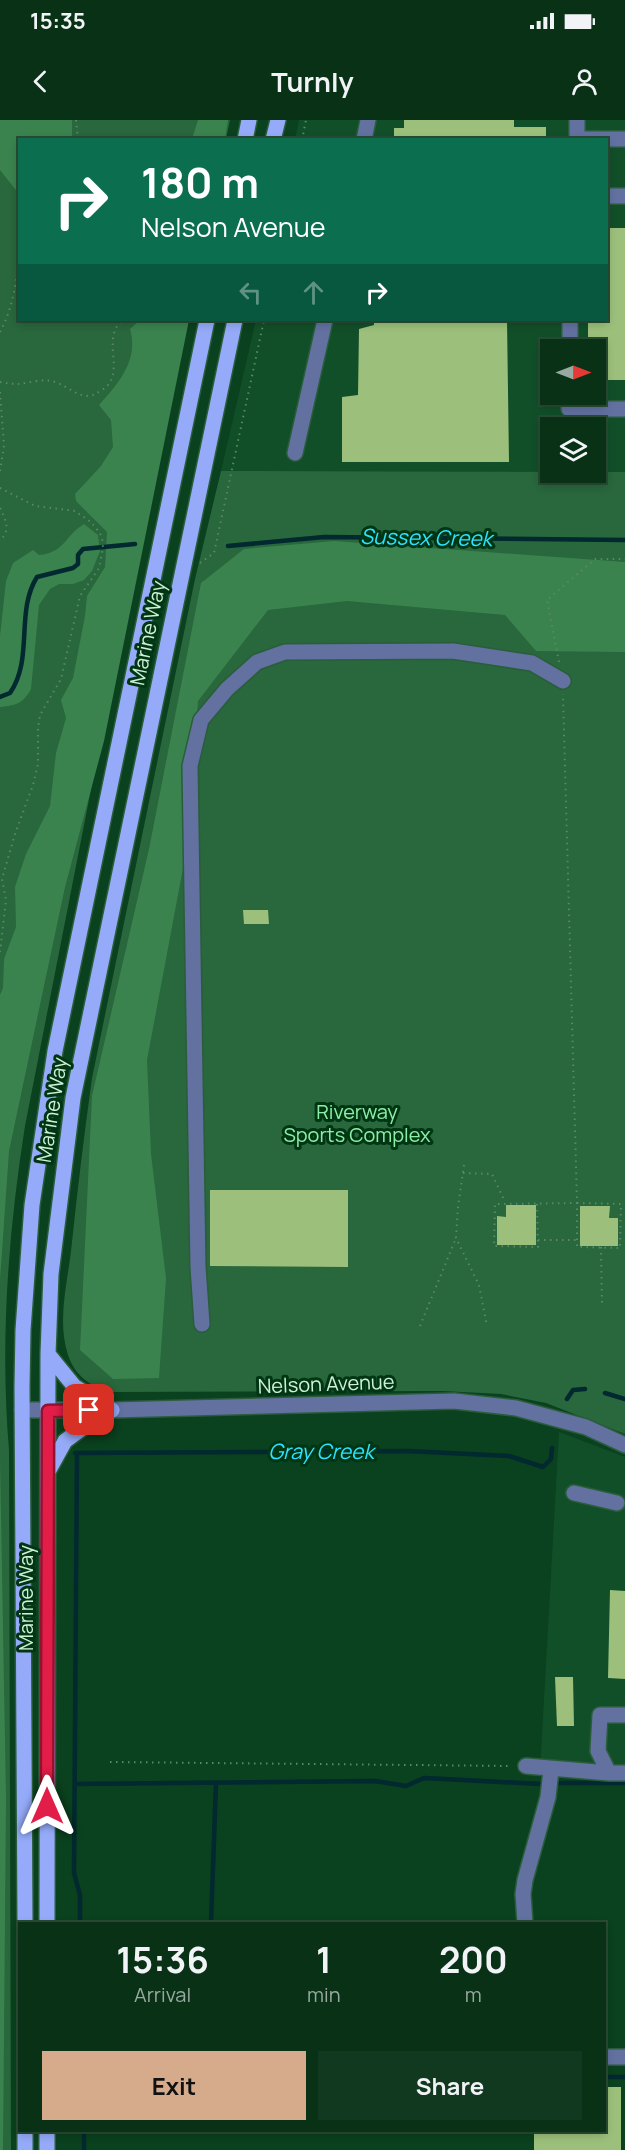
<!DOCTYPE html>
<style>
:root{--surface:#083116;--page:#11391f;--text:#f1f3f6;--muted:#98a9a1;--line:#294c35;--accent:#d6ab8b}
body{margin:0;font-family:Manrope,sans-serif;background:var(--page);color:var(--text);height:100vh;display:flex;flex-direction:column;font-size:22px;white-space:nowrap}
*{box-sizing:border-box;margin:0}
p{font-size:20px;color:var(--muted)}
.icon{flex:none;width:33px;height:33px;fill:none;stroke:currentColor;stroke-width:2;stroke-linecap:round;stroke-linejoin:round}
.map{position:relative;flex:1;overflow:hidden}
.drawer{position:absolute;left:18px;top:1802px;width:588px;height:210px;display:flex;flex-direction:column;background:var(--surface);border-radius:0px;box-shadow:0 3px 9px #0003,0 0 0 2px var(--line)}
.drawer>*{flex:none}
.hud{position:absolute;left:18px;top:18px;width:590px;height:183px;border-radius:0px;box-shadow:0 3px 9px #0003,0 0 0 2px var(--line);background:#0b6e4f;color:#fff;overflow:hidden}
.needle{width:39px;rotate:90deg}
.controls{position:absolute;left:540px;top:219px;display:grid;gap:12px}
.controls a{display:grid;place-items:center;width:66px;height:66px;border-radius:0px;background:var(--surface);box-shadow:0 3px 9px #0003,0 0 0 2px var(--line);font-size:30px}
.pin{position:absolute;display:grid;place-items:center;width:51px;height:51px;color:#fff;margin:-26px;border-radius:12px;box-shadow:0 3px 9px #0006}
.me{position:absolute;width:66px;margin:-33px;rotate:0deg;stroke-linejoin:round;filter:drop-shadow(0 0 4px #0008)}
.turn{display:flex;align-items:center;gap:21px;height:126px;padding:0 24px;font-size:27px}
.turn .icon{width:78px;height:78px;stroke-width:2.5}
.turn b{display:block;font-size:42px;line-height:51px}
.lanes{display:flex;align-items:center;height:57px;padding:0 24px;background:#0003;justify-content:center;gap:30px;direction:ltr}
.lanes .off{opacity:.35}
.eta{display:flex;justify-content:space-evenly;align-items:center;height:102px;text-align:center}
.eta b{font-size:36px;font-weight:700;line-height:42px}
.button{display:flex;gap:12px;margin-top:auto;padding:12px 24px}
.button a{flex:1;height:69px;border-radius:0px;background:var(--accent);color:#111;font-size:24px;font-weight:700;line-height:69px;text-align:center}
.button a+a{background:var(--page);color:var(--text)}
.status{display:flex;justify-content:space-between;align-items:center;height:42px;padding:0 30px;background:var(--surface);direction:ltr}
.status svg{height:16px;fill:currentColor}
header{display:flex;justify-content:space-between;align-items:center;height:78px;padding:0 24px;background:var(--surface);font-size:27px;font-weight:700}
.map>svg:first-child{display:block}
</style>
<div class="status"><b>15:35</b><svg viewBox="0 0 49 12"><path d="M0 12V9h3v3zM5 12V6h3v6zM10 12V3h3v9zM15 12V0h3v12zM26 1h20v11H26zM47 4h2v5h-2z"/></svg></div>
<header><svg class="icon" aria-label="back" viewBox="0 0 24 24"><path d="M15 5l-7 7 7 7"/></svg>Turnly<svg class="icon" aria-label="person" viewBox="0 0 24 24"><circle cx="12" cy="8" r="4"/><path d="M4 21q1-7 8-7t8 7"/></svg></header>
<div class="map">
<svg width="625" height="2030" viewBox="0 0 625 2030">
<rect width="100%" height="100%" fill="#0a411e"/>
<path fill="#114f29" fill-rule="evenodd" d="M299 0H625V352H596V308H550V352L221 351 256 200H606V20L295 19ZM550 230H596V274H550Z
M559 1312 625 1337V1650L540 1651Z"/>
<path fill="#29673c" d="M0 0H230L226 19 20 20V200H187L137 435 25 1006C8 1114 0 1222 9 1330L11 2030H0Z
M221 351 625 352V1314L546 1283 501 1274 442 1271 111 1272C91 1267 75 1256 68 1235 57 1201 67 1165 71 1131 77 1073 84 1016 92 958L195 459Z"/>
<path fill="#3a834f" d="M0 0H72V19L20 20 19 74 0 50Z
M198 0H228L225 19H192Z
M140 200H189L104 621 65 767 9 1031 0 1160V875L3 868 4 839 16 807 15 767 26 734 50 686 56 633 66 598 61 580 73 558 85 496 87 476 105 447 107 412 76 381 75 374 101 346 113 327 111 300 99 285C119 263 139 240 130 209Z
M84 404 98 415 100 431 92 451 84 460 73 464H59L50 469 39 485 31 569C23 584 16 585 0 587V516L6 461 13 443 33 430 39 435C65 433 65 415 84 404Z
M334 421 625 442V532L536 531 505 495 347 481 268 490 198 581 187 727 147 940 151 1034 166 1158 159 1258 113 1259 80 1230 92 976 149 729 201 463 244 429Z
M0 1338 6 1678 3 2030H0Z"/>
<g fill="none" stroke-linecap="round" stroke-linejoin="round">
<path stroke="#01292f" stroke-width="4.5" d="M228 426 324 417 625 420
M0 577 10 573C34 538 15 492 37 457L73 448 78 444V435L83 429 135 424
M605 1273 625 1279
M567 1279 573 1270 585 1269
M75 1333 408 1331 509 1336 543 1347 551 1339 552 1328
M77 1333 74 1753 80 1775V1803
M558 1663H625
M75 1664 375 1661 406 1666 424 1658 541 1664
M211 1803 216 1663
M604 1957H625
M84 2010V2030"/>
</g>
<path fill="#9cc07b" d="M404 0H514V7H546V20H394V8H404Z
M606 108H625V260H596V230H588V200H606Z
M374 200H507L509 342H342V277L358 275 359 209 374 205Z
M243 790H268L269 804H244Z
M210 1070H348V1147L210 1146Z
M506 1085H536V1125H497V1096L506 1097Z
M580 1086H610L609 1098H618V1126H580Z
M610 1470 625 1471V1559L608 1558Z
M555 1557H573L574 1606H557Z
M604 1967H621V2030H534V2010H604Z"/>
<g fill="none" stroke-linecap="round" stroke-linejoin="round">
<g stroke="#2a5d3b" stroke-width="18">
<path id="minor" d="M577 0V19H625
M364 20 368 0
M606 76H625
M570 230V200
M569 274V289H625
M295 333 325 200
M202 1204 198 1147 190 646 201 600 227 569 257 542 285 532 453 531 532 543 563 561
M22 1290H112L454 1281 516 1288 586 1307 625 1325
M574 1373 617 1383
M625 1595H600L598 1631 609 1653H625
M526 1646 609 1653
M525 1803 523 1774 525 1760 548 1677 551 1650
M604 1937H625"/>
</g>
<g stroke="#2a5d3b" stroke-width="18">
<path id="major" d="M245 20 249 0
M273 20 278 0
M48 1234 74 1266 112 1290 88 1304 65 1321 49 1350
M25 1803 22 1267 23 1210 32 1085 55 931 207 200
M47 1803 48 1234 51 1154 73 978 235 200
M25 2010V2030
M47 2030V2010"/>
</g>
<path stroke="#5a8868" stroke-width="2" stroke-dasharray="1.5 4.5" stroke-linecap="butt" d="M76 0 78 20
M302 20 306 0
M0 212C13 188 16 162 20 135
M0 262C6 263 12 264 18 264 30 263 44 258 55 262 67 266 76 276 89 276 94 275 97 273 102 270 128 254 99 218 123 200
M0 272 4 325 0 352
M0 368 35 386 75 391 91 402 99 412 102 417 103 428 99 448 80 476 61 559 40 595 38 608V644L33 665 15 714 2 759 6 780 0 832
M0 388C6 401 11 409 0 421
M200 443 214 433 264 200
M559 542 547 480 595 439H625
M464 1045 458 1087 456 1118 479 1165 487 1206
M463 1053 492 1054 505 1082
M577 1083 621 1084 620 1128 577 1127Z
M537 1084 538 1127 494 1126 495 1084 577 1083 563 574
M538 1120H577
M601 1127 602 1184
M420 1206 456 1118
M110 1642 512 1646"/>
<use href="#minor" stroke="#6271a0" stroke-width="15"/>
<use href="#major" stroke="#95abf9" stroke-width="15"/>
</g>
<g fill="none" stroke-linecap="round" stroke-linejoin="round">
<g stroke="#92132f" stroke-width="15">
<path id="route" d="M47 1686 48 1291 89 1290"/>
</g>
<use href="#route" stroke="#e11d48" stroke-width="10"/>
</g>
<g text-anchor="middle" stroke-width="6" stroke-linejoin="round" paint-order="stroke">
<g font-size="20" fill="#cff0d5" stroke="#003614">
<text transform="translate(148 513) rotate(-78)" y="7">Marine Way</text>
<text transform="translate(52 990) rotate(-81)" y="7">Marine Way</text>
<text transform="translate(326 1264) rotate(-2)" y="7">Nelson Avenue</text>
<text transform="translate(26 1478) rotate(-90)" y="7">Marine Way</text>
</g>
<g font-size="20" fill="#8cefa5" stroke="#003614">
<text x="357" y="999">Riverway<tspan x="357" dy="23">Sports Complex</tspan></text>
</g>
<g font-size="21" font-style="italic" fill="#2ee2fe" stroke="#003614">
<text transform="translate(426 418) rotate(1)" y="7">Sussex Creek</text>
<text x="321" y="1339">Gray Creek</text>
</g>
</g>
</svg>
<div class="controls">
<a><svg class="needle" viewBox="-14 -14 28 28"><path d="M0-13l5 13h-10z" fill="#e53935"/><path d="M0 13l5-13h-10z" fill="#98a9a1"/></svg></a>
<a><svg class="icon" aria-label="layers" viewBox="0 0 24 24"><path d="M12 4l9 5-9 5-9-5zM3 14l9 5 9-5"/></svg></a>
</div>
<div class="pin" style="left:89px;top:1290px;background:#d93025"><svg class="icon" aria-label="arrive" viewBox="0 0 24 24"><path d="M6 21V4h12l-3 4 3 4H6"/></svg></div>
<svg class="me" style="left:47px;top:1686px" viewBox="-20 -20 40 40"><path d="M0-17L14 15 0 8-14 15z" fill="#e11d48" stroke="#fff" stroke-width="4"/></svg>
<div class="hud">
<div class="turn"><svg class="icon" aria-label="right" viewBox="0 0 24 24"><path d="M7 20v-9h11M14 6l5 5-5 5"/></svg><div><b>180 m</b>Nelson Avenue</div></div>
<div class="lanes"><svg class="icon off" aria-label="left" viewBox="0 0 24 24"><path d="M17 20v-9H6M10 6l-5 5 5 5"/></svg><svg class="icon off" aria-label="ahead" viewBox="0 0 24 24"><path d="M12 20V5M6 11l6-6 6 6"/></svg><svg class="icon" aria-label="right" viewBox="0 0 24 24"><path d="M7 20v-9h11M14 6l5 5-5 5"/></svg></div>
</div>
<section class="drawer">
<div class="eta">
<div><b>15:36</b><p>Arrival</p></div>
<div><b>1</b><p>min</p></div>
<div><b>200</b><p>m</p></div>
</div>
<div class="button"><a>Exit</a><a>Share</a></div>
</section>
</div>
